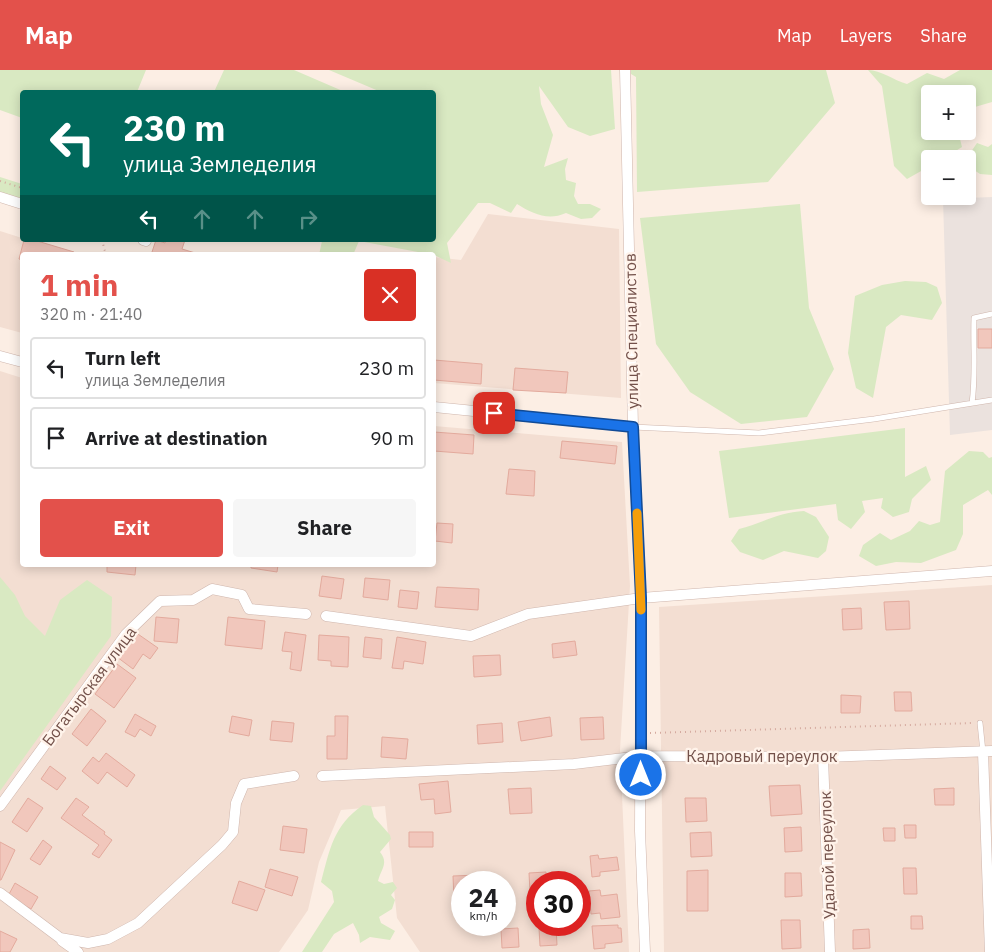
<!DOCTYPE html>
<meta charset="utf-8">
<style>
:root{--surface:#fff;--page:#f6f6f6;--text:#202124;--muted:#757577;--line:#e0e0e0;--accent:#e3514b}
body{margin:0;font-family:"IBM Plex Sans",sans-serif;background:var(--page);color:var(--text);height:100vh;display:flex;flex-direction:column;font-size:19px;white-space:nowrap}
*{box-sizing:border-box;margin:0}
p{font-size:16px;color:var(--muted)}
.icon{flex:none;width:28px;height:28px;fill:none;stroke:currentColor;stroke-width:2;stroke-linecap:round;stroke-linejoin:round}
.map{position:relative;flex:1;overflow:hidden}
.panel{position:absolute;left:20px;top:182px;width:416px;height:315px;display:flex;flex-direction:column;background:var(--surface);border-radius:5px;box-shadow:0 2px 12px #0003}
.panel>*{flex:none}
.guide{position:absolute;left:20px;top:20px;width:416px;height:152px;border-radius:5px;box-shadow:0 2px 12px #0003;background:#00695c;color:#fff;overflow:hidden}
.fabs{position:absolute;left:921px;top:15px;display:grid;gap:10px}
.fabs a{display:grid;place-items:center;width:55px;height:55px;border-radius:5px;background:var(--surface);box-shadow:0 2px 12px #0003;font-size:25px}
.speed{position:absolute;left:451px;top:801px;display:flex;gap:10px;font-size:25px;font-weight:700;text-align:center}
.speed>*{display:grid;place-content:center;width:65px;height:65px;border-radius:50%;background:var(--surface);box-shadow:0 2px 12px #0003;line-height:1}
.speed small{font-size:12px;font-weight:400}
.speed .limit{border:8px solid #d22;background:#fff;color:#111}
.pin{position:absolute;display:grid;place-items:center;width:42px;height:42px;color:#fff;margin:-21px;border-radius:10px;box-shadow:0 2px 8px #0006}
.me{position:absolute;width:55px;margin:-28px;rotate:0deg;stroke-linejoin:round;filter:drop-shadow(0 0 4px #0008)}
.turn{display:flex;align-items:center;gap:18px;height:105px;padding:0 20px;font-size:22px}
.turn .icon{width:65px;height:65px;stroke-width:2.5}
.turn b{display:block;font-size:35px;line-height:42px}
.lanes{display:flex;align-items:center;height:48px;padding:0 20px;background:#0003;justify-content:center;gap:25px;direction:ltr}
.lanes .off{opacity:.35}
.round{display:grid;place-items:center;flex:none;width:52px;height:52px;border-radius:5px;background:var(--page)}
.head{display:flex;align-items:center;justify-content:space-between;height:85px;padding:0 20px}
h1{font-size:30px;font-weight:700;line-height:38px;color:var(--accent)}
.primary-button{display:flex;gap:10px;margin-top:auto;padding:10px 20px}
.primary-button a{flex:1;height:58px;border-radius:5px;background:var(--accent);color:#fff;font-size:20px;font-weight:700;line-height:58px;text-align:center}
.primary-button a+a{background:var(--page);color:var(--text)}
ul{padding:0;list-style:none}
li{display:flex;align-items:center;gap:15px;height:62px;margin:0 10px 8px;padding:0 10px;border:2px solid var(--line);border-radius:5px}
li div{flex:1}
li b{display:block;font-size:19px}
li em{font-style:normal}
header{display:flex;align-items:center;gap:30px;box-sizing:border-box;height:70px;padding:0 25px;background:var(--accent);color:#fff}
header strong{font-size:24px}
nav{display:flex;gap:28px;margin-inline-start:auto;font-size:18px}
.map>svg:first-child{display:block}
</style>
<header>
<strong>Map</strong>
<nav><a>Map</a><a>Layers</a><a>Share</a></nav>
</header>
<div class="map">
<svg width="992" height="882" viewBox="0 0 992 882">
<rect width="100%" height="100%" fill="#fceee4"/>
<path fill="#f3ded2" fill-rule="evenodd" d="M488 144 619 159 621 328 434 313V187L461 190Z
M0 161 22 168V170H31L85 185H22V263L0 257Z
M0 301 22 308V495H434V356L622 372 630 516 620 680 629 882H420L397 848 385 736 341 740 319 792 308 840 279 882H0ZM462 812H505V855H462ZM538 812H580V855H538Z
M992 515V882H664L659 537Z"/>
<path fill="#ebe2de" d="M992 127V360L950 365 943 129Z"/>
<path fill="#d9e9c2" d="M0 0H146L137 22H22V48L0 40Z
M224 0H294L345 22H214Z
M329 0H611L615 59 590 66 568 57 539 16 541 34 553 65 544 97 568 88 565 99 566 110 576 113 574 126 578 134H590L601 139 592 148 581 149 566 143C548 151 533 144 517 134L511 143 490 133H478L447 173 451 193 434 185 359 171 353 185H319L322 171 320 170H434V22H381Z
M631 0H826L835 33 768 112 637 122 636 7 631 4Z
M868 0C881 0 893 10 907 14L927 3 944 9 960 0H992V32L968 39V24H930V61H958L962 77 943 89H930V96L907 109 894 96 882 16Z
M977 73 988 77 992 74V105L980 104 968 96V89H966Z
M0 107 22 114V129L0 123Z
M800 134 809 238 834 299 807 347 741 354 690 322 656 274 640 148Z
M905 211 926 212 937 217 942 233 932 250 901 245 886 257 873 328 856 318 848 283 855 226 882 215Z
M905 358V407L926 396 931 410 912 429 909 442 893 447 881 438 883 428 862 431 865 442 851 459 838 450 836 434 729 448 719 381Z
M969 381 983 382 989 388 992 387V425L988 420 963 435V464L956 480 921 493 896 492 876 496 859 486 863 475 880 463 891 470 910 461 919 451 930 455 940 452 945 401Z
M804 441 816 447 829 467 826 481 818 488 784 481 763 490 740 482 731 471 739 459C762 453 780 442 804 441Z
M0 507 15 525 25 546 45 566 60 530 87 510 112 527 111 566 0 721Z
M363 735 371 736 374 747 390 765 391 769 380 782C389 793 381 799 378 811L384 814 393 812 397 818 391 825 395 830 392 839 379 847 381 853 395 861 390 870 370 867 360 873 359 865 353 853 334 864 322 882H302L334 832 332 821 321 812C330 779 333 756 363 735Z"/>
<path fill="#f1c7bc" stroke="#e3aa9d" d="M24 170H34L74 182 73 185H22V190L19 189Z
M156 170 165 173 166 170H185L182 179 202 185H151Z
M978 259H992V278H978Z
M434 290 482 294 481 314 434 310Z
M515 298 568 302 566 323 513 320Z
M434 362 474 365 473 384 434 381Z
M562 371 617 376 615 394 560 388Z
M509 399 535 401 534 426 506 424Z
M437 453 453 454 452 473 435 471Z
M107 495H136L135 505 107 502Z
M251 495H278L277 502 251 498Z
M322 506 344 509 341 529 319 526Z
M365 508 390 510 388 530 363 527Z
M437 517 479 519 478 540 435 537Z
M400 520 419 522 417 539 398 537Z
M909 531 910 559 886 560 884 532Z
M861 538 862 559 843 560 842 539Z
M156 547 179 549 177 573 154 571Z
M228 547 265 551 262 579 225 575Z
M135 562 158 578 150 589 143 584 133 599 117 587Z
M285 562 306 565 301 601 290 599 292 582 282 581Z
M319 565 349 567 348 597 331 596V591L318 590Z
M365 567 382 569 381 589 363 587Z
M397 567 426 572 423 594 404 591 403 599 392 598Z
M575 571 577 585 553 588 552 574Z
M500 585 501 605 474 607 473 586Z
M117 594 136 608 114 638 95 624Z
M894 622H911L912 641H895Z
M841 625 861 626 860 643H841Z
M91 639 106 651 87 676 72 664Z
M135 644 156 656 151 666 140 659 135 667 125 662Z
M232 646 252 650 249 666 229 662Z
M335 646H348L347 689H327V666H335Z
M550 647 552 666 521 671 518 652Z
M603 647 604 669 581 670 580 648Z
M272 651 294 653 292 672 270 670Z
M502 653 503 672 478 674 477 655Z
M382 667 408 669 406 689 381 687Z
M106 683 135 705 127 717 107 702 98 714 82 701 93 687 99 692Z
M50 696 66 708 57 720 41 709Z
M448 711 451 742 435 744 434 729 421 730 419 714Z
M800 715 802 744 771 746 769 716Z
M531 718 532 743 510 744 508 719Z
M954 718V735H935L934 719Z
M28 728 43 738 27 762 12 752Z
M76 728 89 737 82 745 105 762 104 764 112 770 99 788 92 784 99 775 61 748Z
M685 728H706L707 751 686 752Z
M904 755H916V768H905Z
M283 756 307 759 304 783 280 780Z
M801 757 802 781 785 782 784 758Z
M883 758H895V771H884Z
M409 762H433V777H409Z
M711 762 712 786 691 787 690 763Z
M43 770 52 777 40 795 30 789Z
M0 772 15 780 1 810H0Z
M598 785 599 789 617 787 619 800 600 802V806L592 807 590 786Z
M903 798H916L917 824H904Z
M270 799 298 807 292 826 265 817Z
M708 800V841H687V801Z
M546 802V812H538V821L530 822 529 803Z
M785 803H801L802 826 785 827Z
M478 805 479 812H462V828H454L453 806Z
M239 811 265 820 257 841 232 833Z
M15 813 38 827 31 839 8 826Z
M600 820 601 826 617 824 620 847 601 849 600 843 591 844 589 821Z
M911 846H922L923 859H911Z
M781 850H800L801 878 782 879Z
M618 855V858H621L622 872 605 874V878L594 879 592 856Z
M556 857 557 875 540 876 539 858Z
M518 858 519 877 502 878 501 859Z
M869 859 870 878 853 879V860Z
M0 861 17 869 10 882H0Z"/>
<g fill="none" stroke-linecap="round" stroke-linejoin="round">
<g stroke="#cfb6ad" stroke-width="6">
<path id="service" d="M972 333C976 305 973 277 974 248L992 244
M633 357 759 363 874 349 992 330
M980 653 983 682"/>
</g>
<g stroke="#cfb6ad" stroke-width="11">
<path id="minor" d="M625 0 633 357 641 528 640 761 645 882
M0 127 22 134
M143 170 146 171
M0 286 22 292
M434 337 633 357
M326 546 471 566 528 544 641 528 992 501
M983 682 990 882
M823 687 830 882
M322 706 574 694 641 686 823 687 992 681
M0 736 126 564 160 531 193 530 212 519 242 525 249 539 306 544
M0 823 60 868 88 873 108 869 138 853 222 775 233 762 236 733 244 714 294 706
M62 871 78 882"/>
</g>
<path stroke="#d5aa9f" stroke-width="2" stroke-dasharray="1 4" stroke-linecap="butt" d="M0 111 22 118
M102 170 106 185
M650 663 973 653"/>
<use href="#service" stroke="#fff" stroke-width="5"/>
<use href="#minor" stroke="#fff" stroke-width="10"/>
</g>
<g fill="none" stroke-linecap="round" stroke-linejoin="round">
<g stroke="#114b97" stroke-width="12">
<path id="route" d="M494 343 633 357 641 528V705"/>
</g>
<use href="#route" stroke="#1a73e8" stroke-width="9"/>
<path stroke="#f59e0b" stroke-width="9" d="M637 443 641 540"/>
</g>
<g text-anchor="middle" stroke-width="4.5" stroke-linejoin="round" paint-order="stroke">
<g font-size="16" fill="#73514a" stroke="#fff3ea">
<text transform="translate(631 261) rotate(-91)" y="6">улица Специалистов</text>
<text transform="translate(89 616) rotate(-53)" y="6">Богатырская улица</text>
<text x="762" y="692">Кадровый переулок</text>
<text transform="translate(827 785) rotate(-92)" y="6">Удалой переулок</text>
</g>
</g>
</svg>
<div class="fabs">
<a>+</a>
<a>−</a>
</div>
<div class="speed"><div>24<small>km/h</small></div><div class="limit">30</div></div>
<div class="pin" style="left:494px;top:343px;background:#d93025"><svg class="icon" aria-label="arrive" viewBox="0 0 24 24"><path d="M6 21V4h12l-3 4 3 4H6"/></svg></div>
<svg class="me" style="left:641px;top:705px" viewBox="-20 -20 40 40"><circle r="17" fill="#1a73e8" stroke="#fff" stroke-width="3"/><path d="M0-11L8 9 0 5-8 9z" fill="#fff"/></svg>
<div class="guide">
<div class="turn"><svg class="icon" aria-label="left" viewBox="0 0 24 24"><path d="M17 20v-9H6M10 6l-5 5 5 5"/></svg><div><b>230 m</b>улица Земледелия</div></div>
<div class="lanes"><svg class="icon" aria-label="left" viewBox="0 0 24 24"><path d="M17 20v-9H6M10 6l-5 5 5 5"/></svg><svg class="icon off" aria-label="ahead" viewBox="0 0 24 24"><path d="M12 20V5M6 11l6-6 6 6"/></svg><svg class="icon off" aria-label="ahead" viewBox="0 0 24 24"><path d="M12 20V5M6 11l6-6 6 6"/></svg><svg class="icon off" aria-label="right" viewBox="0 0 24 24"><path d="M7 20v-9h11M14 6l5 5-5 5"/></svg></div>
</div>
<section class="panel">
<div class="head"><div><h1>1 min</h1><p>320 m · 21:40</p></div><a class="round" style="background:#d93025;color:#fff"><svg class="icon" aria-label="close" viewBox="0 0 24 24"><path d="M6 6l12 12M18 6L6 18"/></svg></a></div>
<ul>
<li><svg class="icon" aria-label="left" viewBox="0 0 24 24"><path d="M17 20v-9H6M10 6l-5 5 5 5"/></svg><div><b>Turn left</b><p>улица Земледелия</p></div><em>230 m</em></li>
<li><svg class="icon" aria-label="arrive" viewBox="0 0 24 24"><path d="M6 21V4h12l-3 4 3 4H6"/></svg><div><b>Arrive at destination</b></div><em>90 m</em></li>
</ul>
<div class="primary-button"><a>Exit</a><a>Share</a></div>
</section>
</div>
